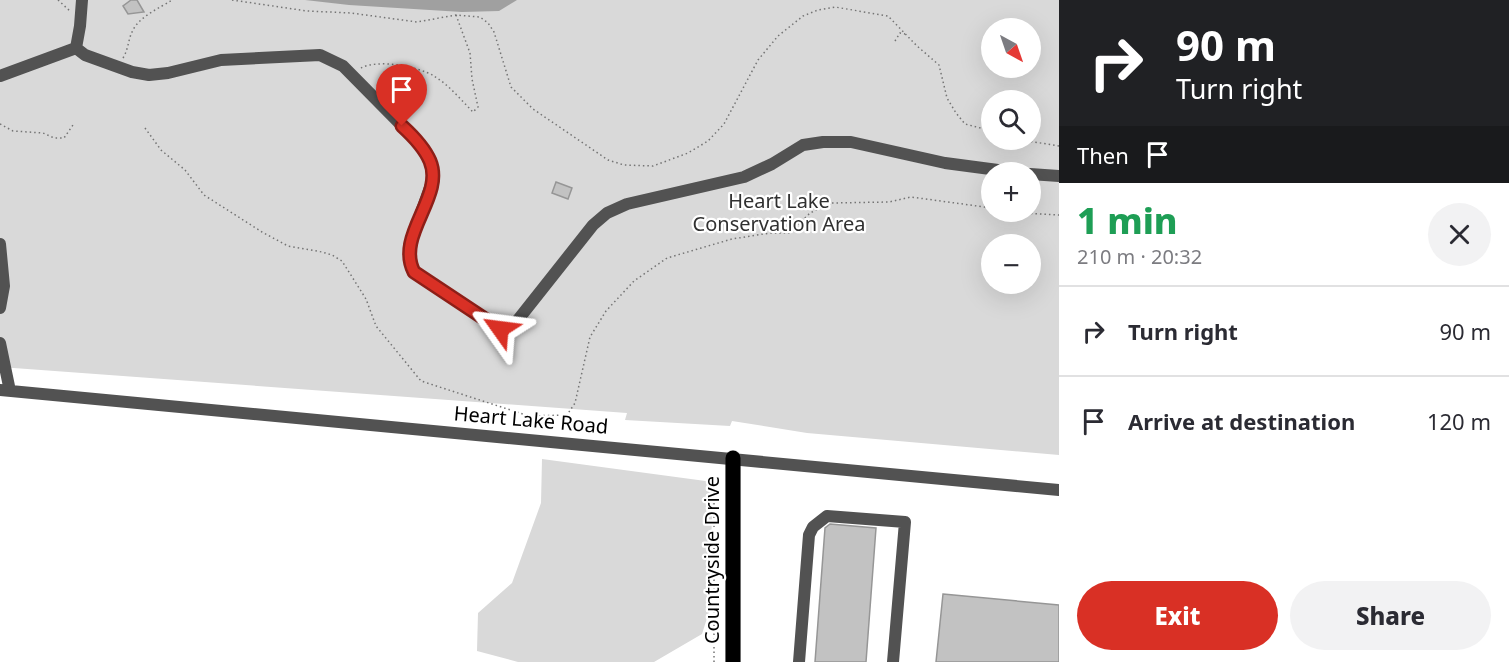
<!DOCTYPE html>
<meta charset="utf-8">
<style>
:root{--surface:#fff;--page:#f2f2f3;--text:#2b2b33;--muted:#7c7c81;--line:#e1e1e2;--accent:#d93025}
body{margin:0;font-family:"Noto Sans",sans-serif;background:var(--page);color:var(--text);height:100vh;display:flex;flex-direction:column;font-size:22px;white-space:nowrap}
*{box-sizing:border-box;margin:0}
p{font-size:20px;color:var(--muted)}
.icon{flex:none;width:33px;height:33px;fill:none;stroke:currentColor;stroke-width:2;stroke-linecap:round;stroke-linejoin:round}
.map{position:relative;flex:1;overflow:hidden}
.sheet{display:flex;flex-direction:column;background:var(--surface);width:450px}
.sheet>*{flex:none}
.top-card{background:#202124;color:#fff;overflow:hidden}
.needle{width:39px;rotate:140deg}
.fabs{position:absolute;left:981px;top:18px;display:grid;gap:12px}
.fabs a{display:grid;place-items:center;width:60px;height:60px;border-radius:50%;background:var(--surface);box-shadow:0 6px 24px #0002;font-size:30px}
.pin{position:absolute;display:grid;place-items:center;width:51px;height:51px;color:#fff;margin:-62px -26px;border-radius:50% 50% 50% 0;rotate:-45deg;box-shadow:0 0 6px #0007}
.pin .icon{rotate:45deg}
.me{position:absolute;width:66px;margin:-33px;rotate:301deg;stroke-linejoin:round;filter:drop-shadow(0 0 4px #0008)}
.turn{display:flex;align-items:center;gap:21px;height:126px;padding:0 18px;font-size:27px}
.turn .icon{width:78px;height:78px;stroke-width:2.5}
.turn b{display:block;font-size:42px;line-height:51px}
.then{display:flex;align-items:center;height:57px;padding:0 18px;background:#0003;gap:12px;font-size:22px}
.round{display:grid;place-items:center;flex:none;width:63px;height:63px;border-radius:32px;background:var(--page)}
.overview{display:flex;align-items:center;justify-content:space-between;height:102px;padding:0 18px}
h1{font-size:36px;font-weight:800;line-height:45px;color:#1e9e55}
.cta{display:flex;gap:12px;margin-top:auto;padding:12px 18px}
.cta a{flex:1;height:69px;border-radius:36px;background:var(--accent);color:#fff;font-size:24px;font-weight:800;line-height:69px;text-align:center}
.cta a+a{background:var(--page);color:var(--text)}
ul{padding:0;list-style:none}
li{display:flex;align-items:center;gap:18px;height:90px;padding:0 18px;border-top:2px solid var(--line)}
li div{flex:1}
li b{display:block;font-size:22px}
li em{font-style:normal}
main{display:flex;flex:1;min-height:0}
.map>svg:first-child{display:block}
</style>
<main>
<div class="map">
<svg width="1059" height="662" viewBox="0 0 1059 662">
<rect width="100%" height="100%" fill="#fff"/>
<path fill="#d9d9d9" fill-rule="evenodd" d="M0 0H1059V455L807 433 732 421 730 426 625 420 627 413 0 367ZM992 28H1030V68H992ZM992 100H1030V140H992ZM992 172H1030V212H992ZM992 244H1030V284H992Z
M542 459 713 482 709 612 702 634 654 662H518L477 651 478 613 512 583 541 503Z"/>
<path fill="#a0a0a0" d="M305 0H517L499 11 462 12 349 5Z"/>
<path fill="#c2c2c2" stroke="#969696" stroke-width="1.5" d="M131 0H137L144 12 128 14 123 6Z
M556 182 572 188 568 199 552 193Z
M830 524 876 528 866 662H815L825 528Z
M943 594 1059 605V662H936Z"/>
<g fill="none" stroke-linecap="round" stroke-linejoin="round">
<g stroke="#dbdbdb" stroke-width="16">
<path id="major" d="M733 458V662"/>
</g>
<path stroke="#747474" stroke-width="1.5" stroke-dasharray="1.5 3" stroke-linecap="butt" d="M58 0 71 12
M232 0 307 11 351 13 417 22 456 15 480 17 488 23 494 32 511 87 533 109 608 160 624 165 653 166 688 153 708 141 724 124 758 60 778 36 803 16 818 10 835 7 888 16 917 46 939 65 947 98 956 113 965 124 992 131
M895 41 900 33 905 34
M123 58C129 48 128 39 133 30 140 16 160 8 172 0
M361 68C378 59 417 66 434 76 449 85 461 100 473 112L478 107 472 79 470 53 456 15
M0 124 13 131 43 133 54 138H64L73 125
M145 128 161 150 185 170 204 195 262 232 288 246 322 252 332 255 342 261 366 299 376 326 421 381 529 416 567 415 575 403 590 337 606 311 634 281 667 258 732 239 770 233H789L810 213 831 203 889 202 911 197 992 208
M1022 140 1059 146
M1004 212 1059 215
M714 662V479L718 475"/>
<path stroke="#525252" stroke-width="12" d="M76 48 85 55 132 72 149 75 168 73 221 60 320 55 343 66 418 142 431 163 433 179 409 246 410 264 414 272 500 329 508 328 517 321 593 225 607 213 627 204 744 177 772 164 803 145 823 142H851L945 163 1013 172
M76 48 80 26 82 0
M0 76 76 48
M1030 174 1059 176
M0 244 4 286 0 308
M0 343 10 391
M0 390 1059 490
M799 662 809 535 813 527 827 516 905 522 893 662"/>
<use href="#major" stroke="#000" stroke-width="15"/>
</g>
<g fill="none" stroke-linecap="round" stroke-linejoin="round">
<g stroke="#8d1f18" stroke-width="15">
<path id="route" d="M402 126C413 136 424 147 430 161 445 197 395 235 414 272L500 329"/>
</g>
<use href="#route" stroke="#d93025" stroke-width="10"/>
</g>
<g text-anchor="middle" stroke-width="4.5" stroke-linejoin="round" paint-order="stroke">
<g font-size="20" fill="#303030" stroke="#fff">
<text x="779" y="208">Heart Lake<tspan x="779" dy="23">Conservation Area</tspan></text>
</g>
<g font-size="20" fill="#000" stroke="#fff">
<text transform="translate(531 420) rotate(5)" y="7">Heart Lake Road</text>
<text transform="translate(712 560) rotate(-90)" y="7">Countryside Drive</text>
</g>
</g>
</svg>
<div class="fabs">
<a><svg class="needle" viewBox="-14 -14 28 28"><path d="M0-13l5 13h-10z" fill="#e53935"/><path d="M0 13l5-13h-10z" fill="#7c7c81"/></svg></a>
<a><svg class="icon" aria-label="search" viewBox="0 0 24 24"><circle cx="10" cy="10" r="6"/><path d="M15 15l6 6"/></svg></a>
<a>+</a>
<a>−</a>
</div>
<div class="pin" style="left:402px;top:126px;background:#d93025"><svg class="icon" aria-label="arrive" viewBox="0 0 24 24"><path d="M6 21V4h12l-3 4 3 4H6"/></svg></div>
<svg class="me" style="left:500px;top:329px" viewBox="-20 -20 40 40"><path d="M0-17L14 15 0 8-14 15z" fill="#d93025" stroke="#fff" stroke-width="4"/></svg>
</div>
<section class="sheet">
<div class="top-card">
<div class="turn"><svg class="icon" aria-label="right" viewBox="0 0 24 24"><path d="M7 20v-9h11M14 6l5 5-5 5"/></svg><div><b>90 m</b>Turn right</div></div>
<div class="then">Then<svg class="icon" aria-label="arrive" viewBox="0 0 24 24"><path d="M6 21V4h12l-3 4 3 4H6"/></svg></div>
</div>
<div class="overview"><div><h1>1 min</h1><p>210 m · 20:32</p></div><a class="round"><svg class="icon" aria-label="close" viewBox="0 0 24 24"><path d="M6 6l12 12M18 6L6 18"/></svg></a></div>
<ul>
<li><svg class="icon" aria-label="right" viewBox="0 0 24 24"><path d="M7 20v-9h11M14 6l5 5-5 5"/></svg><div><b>Turn right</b></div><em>90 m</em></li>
<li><svg class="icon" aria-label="arrive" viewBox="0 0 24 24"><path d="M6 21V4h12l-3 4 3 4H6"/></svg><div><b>Arrive at destination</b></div><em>120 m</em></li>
</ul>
<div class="cta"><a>Exit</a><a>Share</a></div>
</section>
</main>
